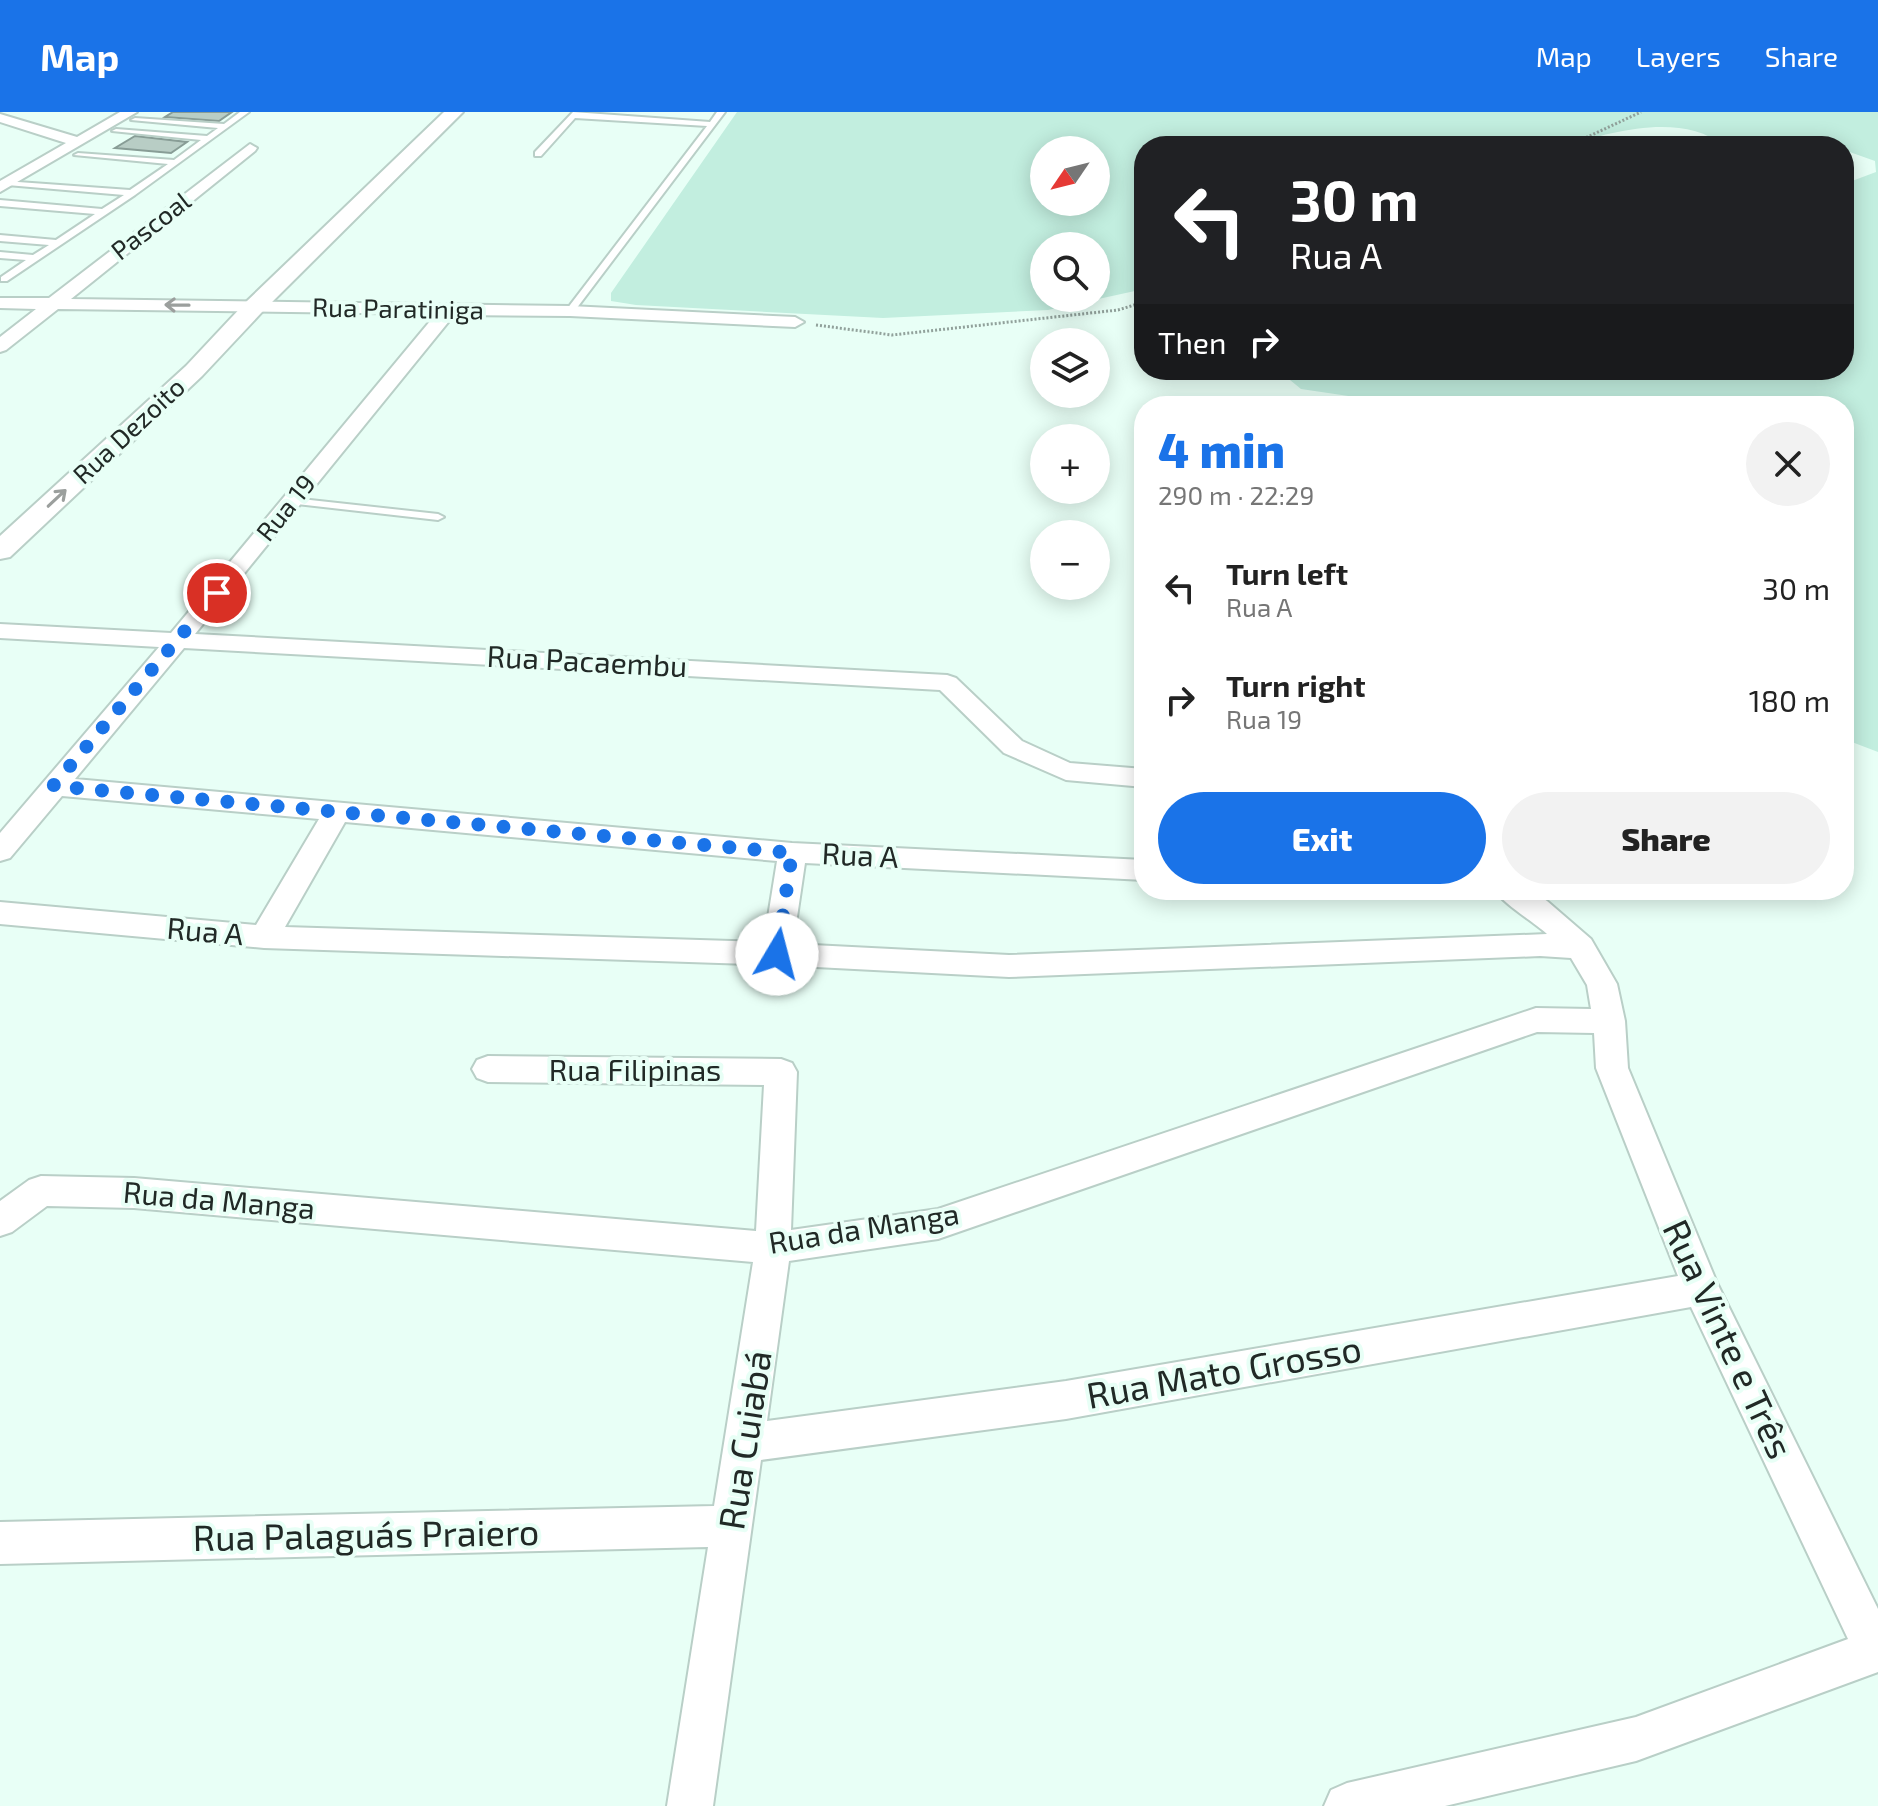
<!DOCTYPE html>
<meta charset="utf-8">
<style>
:root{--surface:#fff;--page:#f2f2f2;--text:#222;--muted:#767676;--accent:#1a73e8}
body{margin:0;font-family:"Exo 2",sans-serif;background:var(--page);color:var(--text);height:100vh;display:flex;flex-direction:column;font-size:30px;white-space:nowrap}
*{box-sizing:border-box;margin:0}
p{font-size:26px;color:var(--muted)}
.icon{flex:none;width:44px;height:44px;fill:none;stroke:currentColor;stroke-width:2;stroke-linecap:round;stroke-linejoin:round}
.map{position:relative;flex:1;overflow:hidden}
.details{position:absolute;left:1134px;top:284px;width:720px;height:504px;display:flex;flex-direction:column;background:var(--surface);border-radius:32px;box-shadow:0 4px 20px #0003}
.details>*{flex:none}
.banner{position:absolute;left:1134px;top:24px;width:720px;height:244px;border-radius:32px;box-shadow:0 4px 20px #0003;background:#202124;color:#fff;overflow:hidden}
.needle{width:52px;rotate:235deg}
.fabs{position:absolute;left:1030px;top:24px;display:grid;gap:16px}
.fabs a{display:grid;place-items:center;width:80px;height:80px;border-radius:50%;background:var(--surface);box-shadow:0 4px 20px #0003;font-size:40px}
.pin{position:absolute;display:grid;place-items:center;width:68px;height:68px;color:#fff;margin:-34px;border:4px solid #fff;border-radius:50%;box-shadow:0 2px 8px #0007}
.me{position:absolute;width:88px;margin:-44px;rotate:8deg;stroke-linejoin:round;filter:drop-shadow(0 0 6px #0008)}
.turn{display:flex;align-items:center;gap:28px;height:168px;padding:0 24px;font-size:36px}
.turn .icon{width:104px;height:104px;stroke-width:2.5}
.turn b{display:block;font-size:56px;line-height:68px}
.then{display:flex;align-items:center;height:76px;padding:0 24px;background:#0003;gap:16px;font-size:30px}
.round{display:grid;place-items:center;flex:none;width:84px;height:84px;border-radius:42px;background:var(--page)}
.head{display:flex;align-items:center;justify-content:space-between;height:136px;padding:0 24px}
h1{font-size:48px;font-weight:800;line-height:60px;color:var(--accent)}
.cta{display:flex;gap:16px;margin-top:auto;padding:16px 24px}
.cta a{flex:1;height:92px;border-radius:48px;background:var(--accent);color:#fff;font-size:32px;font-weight:800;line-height:92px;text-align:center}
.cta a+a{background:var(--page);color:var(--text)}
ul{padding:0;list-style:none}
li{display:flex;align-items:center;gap:24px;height:112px;padding:0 24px}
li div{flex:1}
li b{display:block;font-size:30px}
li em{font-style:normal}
header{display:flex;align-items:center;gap:48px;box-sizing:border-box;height:112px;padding:0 40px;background:var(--accent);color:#fff}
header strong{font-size:38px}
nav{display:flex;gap:44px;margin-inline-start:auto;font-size:28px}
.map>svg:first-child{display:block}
</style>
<header>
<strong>Map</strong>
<nav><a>Map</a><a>Layers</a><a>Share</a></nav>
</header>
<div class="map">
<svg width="1878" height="1694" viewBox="0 0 1878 1694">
<rect width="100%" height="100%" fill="#e8fff6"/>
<path fill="#c2eedf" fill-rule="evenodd" d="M737 0H1878V640L1844 627V294H1416L1301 277 1290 268 1288 258H1844V72L1876 60 1875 49 1844 38V34H1724C1683 0 1612 19 1566 34H1144V177L1048 198 883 206 636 193 611 189V181ZM1044 38H1096V90H1044ZM1044 134H1096V186H1044Z"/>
<path fill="#b8cdc5" stroke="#889d96" stroke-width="2" d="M173 0H232L219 9 165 5Z
M135 24 187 30 171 41 115 36Z"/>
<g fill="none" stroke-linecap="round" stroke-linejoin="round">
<g stroke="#b9cfc7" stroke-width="4">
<path id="service" d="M240 0H249L135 83 7 169H1V165L26 148 0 146V140L33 143 49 133 0 129V123L56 128 95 102 0 94V88L102 97 124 83 7 73 4 69 130 78 168 52 74 43 78 41 174 48 201 28 112 19 116 17 207 24 218 16 131 8 135 6 224 12Z
M573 0 710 10 717 0H725L573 201H567V197L707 14 575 6 541 44H535V40Z
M292 386 438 402 444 405 438 408 288 391 286 389Z"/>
</g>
<g stroke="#b9cfc7" stroke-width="4">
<path id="minor" d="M120 0H137L0 80V69L66 31 0 10V2L77 25Z
M250 32 257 36 255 39 71 187 570 194 795 205 804 210 795 215 570 204 454 203 195 522 947 563 956 566 1022 629 1070 651 1144 657V675L1066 668 1004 641 940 578 184 536 75 667 792 731 1144 748V768L805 751 793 832 1009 843 1547 822C1534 810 1502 791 1495 778H1531L1547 789 1591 827 1617 872 1625 909 1628 956 1717 1171 1878 1497V1560L1636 1649 1445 1694H1324L1331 1678 1347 1671 1636 1605 1848 1527 1691 1195 1066 1307 761 1348 713 1694H667L708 1435 0 1452V1410L714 1394 753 1150 134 1096 47 1094 12 1120 0 1124V1089L29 1068 41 1064 134 1066 756 1119 764 973 488 970 477 966 472 957 477 948 488 944 781 947 792 951 797 960 791 1118 938 1097 1536 896 1591 897 1587 873 1571 846 1540 844 1009 865 777 853 264 836 0 812V790L256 813 319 707 62 684 10 746 0 749V721L159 535 0 526V512L171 521 436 202 58 197 6 238 0 240V225L36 197 0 196V186H49ZM345 710 777 749 764 830 285 815ZM1537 920 1594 921 1596 956 1678 1164 1066 1269 767 1309 789 1149 938 1127Z"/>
</g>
<g stroke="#b9cfc7" stroke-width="4">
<path id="tertiary" d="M444 0H463L262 200 202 264 10 445 0 447V424L186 254 246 190Z"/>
</g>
<path stroke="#91a19b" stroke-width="3" stroke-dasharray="2 2" stroke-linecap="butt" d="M1568 34 1641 0
M816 213 892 223 1118 198 1144 190"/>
<use href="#service" fill="#fff" fill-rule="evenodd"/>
<use href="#minor" fill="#fff" fill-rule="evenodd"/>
<use href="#tertiary" fill="#fff" fill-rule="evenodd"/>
</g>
<defs><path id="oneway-shaft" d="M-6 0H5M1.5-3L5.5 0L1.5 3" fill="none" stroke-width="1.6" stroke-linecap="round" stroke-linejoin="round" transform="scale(2)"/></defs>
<g stroke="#9b9f9d">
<use href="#oneway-shaft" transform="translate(177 193) rotate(-179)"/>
<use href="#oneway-shaft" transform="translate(57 386) rotate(-43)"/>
</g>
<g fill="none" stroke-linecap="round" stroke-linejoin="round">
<path stroke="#1a73e8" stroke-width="14" stroke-dasharray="0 25.2" d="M217 481 53 674 792 741 777 842"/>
</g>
<g text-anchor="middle" stroke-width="8" stroke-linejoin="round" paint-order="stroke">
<g font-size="26" fill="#212926" stroke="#e8fff6">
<text transform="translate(151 114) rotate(-38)" y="9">Pascoal</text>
<text transform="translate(398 197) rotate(1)" y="9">Rua Paratiniga</text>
<text transform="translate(129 319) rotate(-43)" y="9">Rua Dezoito</text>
<text transform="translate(286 396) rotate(-51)" y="9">Rua 19</text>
</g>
<g font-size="30" fill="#212926" stroke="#e8fff6">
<text transform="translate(587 550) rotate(3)" y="10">Rua Pacaembu</text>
<text transform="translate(860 744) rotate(3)" y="10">Rua A</text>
<text transform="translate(205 820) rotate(5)" y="10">Rua A</text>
<text x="635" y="969">Rua Filipinas</text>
<text transform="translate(219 1089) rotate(5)" y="10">Rua da Manga</text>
<text transform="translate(864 1117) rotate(-9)" y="10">Rua da Manga</text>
</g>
<g font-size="36" fill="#212926" stroke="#e8fff6">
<text transform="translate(1728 1227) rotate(65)" y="13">Rua Vinte e Três</text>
<text transform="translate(1224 1260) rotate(-10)" y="13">Rua Mato Grosso</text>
<text transform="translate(745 1328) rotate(-81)" y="13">Rua Cuiabá</text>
<text transform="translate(366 1423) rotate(-1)" y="13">Rua Palaguás Praiero</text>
</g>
</g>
</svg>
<div class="fabs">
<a><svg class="needle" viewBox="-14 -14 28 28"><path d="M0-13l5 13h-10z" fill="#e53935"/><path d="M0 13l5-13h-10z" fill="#767676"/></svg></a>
<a><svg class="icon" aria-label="search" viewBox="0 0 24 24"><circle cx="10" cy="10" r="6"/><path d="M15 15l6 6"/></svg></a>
<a><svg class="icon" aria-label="layers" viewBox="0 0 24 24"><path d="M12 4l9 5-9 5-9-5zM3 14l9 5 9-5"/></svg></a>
<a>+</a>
<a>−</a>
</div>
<div class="pin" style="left:217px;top:481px;background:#d93025"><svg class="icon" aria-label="arrive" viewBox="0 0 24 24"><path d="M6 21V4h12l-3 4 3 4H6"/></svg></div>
<svg class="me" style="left:777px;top:842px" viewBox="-20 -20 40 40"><circle r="19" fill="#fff"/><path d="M0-13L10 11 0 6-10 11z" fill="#1a73e8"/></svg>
<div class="banner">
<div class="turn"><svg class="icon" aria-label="left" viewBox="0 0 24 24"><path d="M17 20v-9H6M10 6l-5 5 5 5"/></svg><div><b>30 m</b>Rua A</div></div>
<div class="then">Then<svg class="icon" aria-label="right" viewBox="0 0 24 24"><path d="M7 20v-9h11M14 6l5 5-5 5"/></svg></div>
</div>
<section class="details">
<div class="head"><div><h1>4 min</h1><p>290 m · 22:29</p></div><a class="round"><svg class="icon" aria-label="close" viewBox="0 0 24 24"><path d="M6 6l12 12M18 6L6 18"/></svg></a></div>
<ul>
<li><svg class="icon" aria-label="left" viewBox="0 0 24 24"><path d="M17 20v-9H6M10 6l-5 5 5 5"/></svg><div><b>Turn left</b><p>Rua A</p></div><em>30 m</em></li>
<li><svg class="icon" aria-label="right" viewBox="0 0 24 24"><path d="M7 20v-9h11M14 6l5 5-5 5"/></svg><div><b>Turn right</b><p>Rua 19</p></div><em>180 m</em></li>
</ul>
<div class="cta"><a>Exit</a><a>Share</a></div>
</section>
</div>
